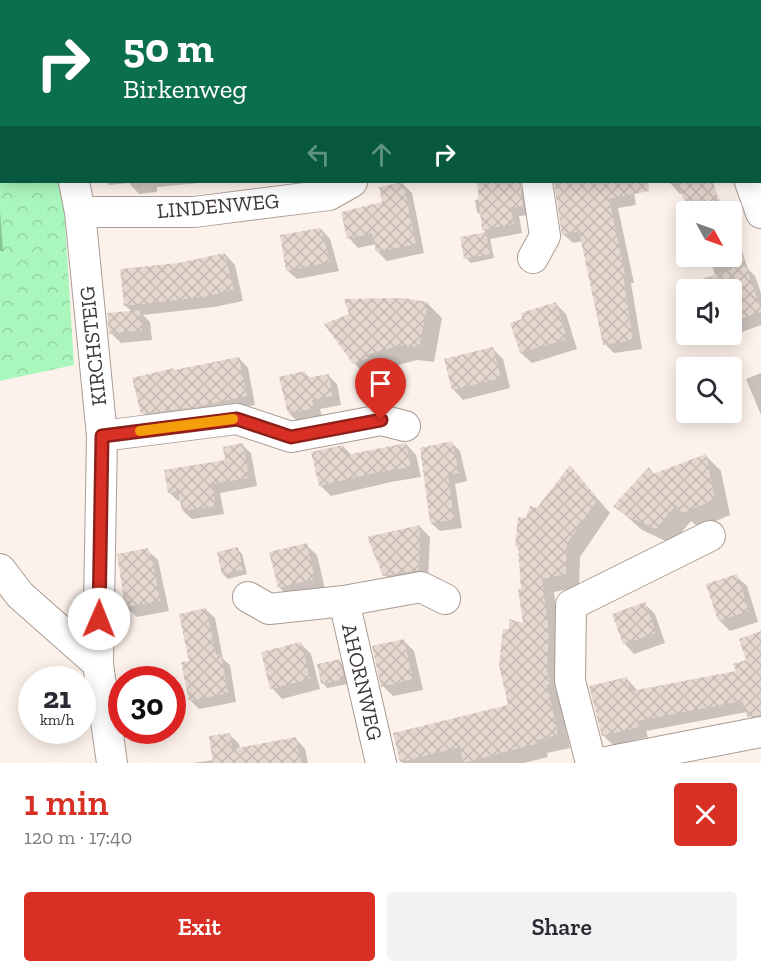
<!DOCTYPE html>
<meta charset="utf-8">
<style>
:root{--surface:#fff;--page:#f2f2f3;--text:#2b2b33;--muted:#7c7c81;--accent:#d93025}
body{margin:0;font-family:"Zilla Slab",serif;background:var(--page);color:var(--text);height:100vh;display:flex;flex-direction:column;font-size:22px;white-space:nowrap}
*{box-sizing:border-box;margin:0}
p{font-size:20px;color:var(--muted)}
.icon{flex:none;width:33px;height:33px;fill:none;stroke:currentColor;stroke-width:2;stroke-linecap:round;stroke-linejoin:round}
.map{position:relative;height:763px;overflow:hidden}
.side{display:flex;flex-direction:column;background:var(--surface);flex:1}
.side>*{flex:none}
.hud{position:absolute;left:0px;top:0px;width:762px;height:183px;box-shadow:0 3px 15px #0003;background:#0b6e4f;color:#fff;overflow:hidden}
.needle{width:39px;rotate:130deg}
.controls{position:absolute;left:676px;top:201px;display:grid;gap:12px}
.controls a{display:grid;place-items:center;width:66px;height:66px;border-radius:6px;background:var(--surface);box-shadow:0 3px 15px #0003;font-size:30px}
.speed{position:absolute;left:18px;top:666px;display:flex;gap:12px;font-size:30px;font-weight:700;text-align:center}
.speed>*{display:grid;place-content:center;width:78px;height:78px;border-radius:50%;background:var(--surface);box-shadow:0 3px 15px #0003;line-height:1}
.speed small{font-size:15px;font-weight:400}
.speed .limit{border:9px solid #d22;background:#fff;color:#111}
.pin{position:absolute;display:grid;place-items:center;width:51px;height:51px;color:#fff;margin:-62px -26px;border-radius:50% 50% 50% 0;rotate:-45deg;box-shadow:0 0 6px #0007}
.pin .icon{rotate:45deg}
.me{position:absolute;width:66px;margin:-33px;rotate:1deg;stroke-linejoin:round;filter:drop-shadow(0 0 4px #0008)}
.turn{display:flex;align-items:center;gap:21px;height:126px;padding:0 24px;font-size:27px}
.turn .icon{width:78px;height:78px;stroke-width:2.5}
.turn b{display:block;font-size:42px;line-height:51px}
.lanes{display:flex;align-items:center;height:57px;padding:0 24px;background:#0003;justify-content:center;gap:30px;direction:ltr}
.lanes .off{opacity:.35}
.round{display:grid;place-items:center;flex:none;width:63px;height:63px;border-radius:6px;background:var(--page)}
.summary{display:flex;align-items:center;justify-content:space-between;height:102px;padding:0 24px}
h1{font-size:36px;font-weight:600;line-height:45px;color:var(--accent)}
.primary-button{display:flex;gap:12px;margin-top:auto;padding:12px 24px}
.primary-button a{flex:1;height:69px;border-radius:6px;background:var(--accent);color:#fff;font-size:24px;font-weight:600;line-height:69px;text-align:center}
.primary-button a+a{background:var(--page);color:var(--text)}
.map>svg:first-child{display:block}
</style>
<div class="map">
<svg width="761" height="763" viewBox="0 0 761 763">
<defs>
<pattern id="park-crowns" width="20" height="18" patternUnits="userSpaceOnUse" patternTransform="scale(1.5)"><rect width="20" height="18" fill="#aaf7bd"/><path d="M2 6a3 3 0 1 1 6 0M12 15a3 3 0 1 1 6 0" fill="none" stroke="#93d4a3"/></pattern>
<pattern id="building-cross-hatch" width="8" height="8" patternUnits="userSpaceOnUse" patternTransform="scale(1.5)"><rect width="8" height="8" fill="#e4d7ce"/><path d="M0 0l8 8M0 8l8-8" fill="none" stroke="#c4b9b2"/></pattern>
</defs>
<rect width="100%" height="100%" fill="#fdf2eb"/>
<path fill="url(#park-crowns)" d="M0 170H1L2 182H60L63 190 74 365 0 381Z"/>
<path fill="#0003" d="M508 0H549V2H508Z
M591 0H625L617 2Z
M0 69H2L0 172Z
M106 182H209L157 187V192L139 194 129 183 109 185Z
M478 182H520L522 191 529 198 531 215 519 216 522 233 490 239 494 258 471 263 466 258 462 238 487 234 483 229 482 216 477 212 475 200 480 199Z
M556 182H632L636 205 618 208 634 283H631L642 349 614 353 605 344 583 241 573 243 563 234Z
M669 182H708L712 201 718 199 729 212H689L683 193 680 194Z
M402 183 412 193 424 253 387 261 378 252 376 244 358 248 349 238Z
M0 211 3 251H0Z
M732 221 748 269 755 276 761 293V325L742 332 732 322V290H720L709 256H732Z
M321 229 330 239 339 271 297 279 287 270Z
M225 254 235 265 243 301 214 307 143 315 150 322 152 340 121 343 111 333 132 312 125 305 178 265Z
M427 303 442 318 434 362 417 360 383 369V373L369 379 354 363Z
M556 304 566 314 577 349 532 363 521 353Z
M493 349 503 359 510 388 463 400 453 389Z
M239 358 248 368 255 405 206 416 152 423 143 413 175 371Z
M304 372 311 379 328 375 337 384 341 405 320 409 322 417 298 422 289 413Z
M761 373V415L746 379Z
M451 442 460 451 467 481 455 484 462 528 440 531 431 523Z
M406 444 416 455 421 477 391 482 331 496 320 485 343 446 351 455Z
M242 445 251 453 257 486 220 493 224 514 192 519 183 511 181 500 178 501 169 492 227 461Z
M706 456 721 471 730 515 699 528 691 521 672 544 642 530 615 506 649 469 655 475Z
M570 467 610 513 580 557 579 587 554 592 561 647 559 698 570 748 547 753 548 757 524 763H403L401 761 510 706 525 625 520 549 516 545 527 520 538 510Z
M420 527 430 537 428 580 395 586 385 575Z
M306 545 317 555 325 589 290 598 279 587Z
M237 549 242 554 247 574 228 579 223 574Z
M147 550 158 560 169 611 137 617 126 607Z
M736 576 747 586 758 622 730 631 720 621 708 585Z
M645 604 655 614 665 643 634 654 624 643Z
M205 609 215 618 223 659 230 665 236 702 199 709 190 700 191 662Z
M761 633V724L758 725 747 712 646 731 648 737 613 745 603 735 627 679 638 691 738 672 748 661Z
M404 641 414 651 423 690 393 696 383 686Z
M301 644 311 654 320 689 282 699 272 688Z
M339 661 344 666 348 684 327 688 323 683Z
M229 734 239 744 240 749 296 739 305 749 308 763H192L214 760Z"/>
<path fill="url(#building-cross-hatch)" d="M403 182 416 244 376 252 372 233 347 239 341 212 382 202 379 187Z
M477 182H520L523 206 511 208 514 224 482 230Z
M554 182H648L649 191 609 199 625 274H623L633 340 603 345 579 231 562 235Z
M678 182H713L723 212H688Z
M321 228 330 262 286 271 280 235Z
M486 232 490 254 464 259 460 237Z
M732 236H735L761 309V312L732 322V290H682L681 286 732 269Z
M225 253 234 290 203 297 124 306 120 269 178 263Z
M402 298 428 302 419 347 401 345 369 354V358L353 364 324 324 349 314 344 299Z
M556 302 567 339 520 353 510 323 522 319 521 313Z
M140 310 142 330 109 334 107 313Z
M493 347 501 378 452 390 444 359Z
M239 357 247 396 196 407 141 414 132 378 174 368V370Z
M305 371 306 378 329 374 333 396 312 400 314 408 288 414 279 377Z
M452 441 459 473 448 475 454 520 430 523 420 448Z
M243 443 249 478 212 484 216 506 182 511 178 491 168 493 164 470 225 460 223 447Z
M406 443 411 467 380 472 319 486 311 452 343 445 346 455Z
M706 454 715 500 682 513 676 505 656 529 625 515 613 506 649 467 653 474Z
M570 465 598 499 567 543 566 574 542 579 549 633 547 670 551 683 547 685 558 735 535 740 536 744 463 763 460 747 400 762 393 733 508 705 499 665 503 629H509V619L523 623 518 589H521L518 546H515L518 517 526 518 530 506 537 508Z
M420 525 419 570 383 576 367 537Z
M307 543 315 579 278 588 269 552Z
M238 547 243 570 222 575 217 552Z
M148 548 154 566 160 601 125 607 117 554Z
M737 574 749 611 718 621 706 584Z
M645 602 656 633 623 644 612 614Z
M206 608 216 655 221 654 228 693 189 701 181 662 189 661 179 614Z
M761 631V715L747 717 742 701 637 721 639 727 602 736 589 686 627 677 631 691 736 671 733 664 746 660 739 639Z
M404 639 413 679 381 687 372 646Z
M301 642 310 679 270 689 261 652Z
M340 659 344 679 321 684 317 664Z
M230 733 232 749 296 737 301 763H213L209 736Z"/>
<g fill="none" stroke-linecap="round" stroke-linejoin="round">
<g stroke="#a99c94" stroke-width="32">
<path id="minor" d="M48 0V2
M351 0V2
M760 13H761
M74 182 80 212 102 436 98 664 112 763
M750 182 761 213
M80 212H194L329 195 352 182
M533 258 545 236 537 182
M102 436 237 419 291 437 381 420 405 426
M0 569 20 595 98 664
M248 597 269 609 344 601
M381 763 344 601 421 587 445 599
M591 763 570 681 571 605 710 536
M601 763 761 732"/>
</g>
<use href="#minor" stroke="#fff" stroke-width="30"/>
</g>
<g fill="none" stroke-linecap="round" stroke-linejoin="round">
<g stroke="#8d1f18" stroke-width="15">
<path id="route" d="M99 619 102 436 237 419 291 437 381 420"/>
</g>
<use href="#route" stroke="#d93025" stroke-width="10"/>
<path stroke="#f59e0b" stroke-width="10" d="M140 431 233 419"/>
</g>
<g text-anchor="middle" stroke-width="4.5" stroke-linejoin="round" paint-order="stroke">
<g font-size="21" fill="#3d3835" stroke="#fff">
<text transform="translate(218 206) rotate(-5)" y="7">LINDENWEG</text>
<text transform="translate(93 346) rotate(-96)" y="7">KIRCHSTEIG</text>
<text transform="translate(362 682) rotate(77)" y="7">AHORNWEG</text>
</g>
</g>
</svg>
<div class="controls">
<a><svg class="needle" viewBox="-14 -14 28 28"><path d="M0-13l5 13h-10z" fill="#e53935"/><path d="M0 13l5-13h-10z" fill="#7c7c81"/></svg></a>
<a><svg class="icon" aria-label="sound" viewBox="0 0 24 24"><path d="M4 9h4l5-4v14l-5-4H4zM17 9q2 3 0 6"/></svg></a>
<a><svg class="icon" aria-label="search" viewBox="0 0 24 24"><circle cx="10" cy="10" r="6"/><path d="M15 15l6 6"/></svg></a>
</div>
<div class="speed"><div>21<small>km/h</small></div><div class="limit">30</div></div>
<div class="pin" style="left:381px;top:420px;background:#d93025"><svg class="icon" aria-label="arrive" viewBox="0 0 24 24"><path d="M6 21V4h12l-3 4 3 4H6"/></svg></div>
<svg class="me" style="left:99px;top:619px" viewBox="-20 -20 40 40"><circle r="19" fill="#fff"/><path d="M0-13L10 11 0 6-10 11z" fill="#d93025"/></svg>
<div class="hud">
<div class="turn"><svg class="icon" aria-label="right" viewBox="0 0 24 24"><path d="M7 20v-9h11M14 6l5 5-5 5"/></svg><div><b>50 m</b>Birkenweg</div></div>
<div class="lanes"><svg class="icon off" aria-label="left" viewBox="0 0 24 24"><path d="M17 20v-9H6M10 6l-5 5 5 5"/></svg><svg class="icon off" aria-label="ahead" viewBox="0 0 24 24"><path d="M12 20V5M6 11l6-6 6 6"/></svg><svg class="icon" aria-label="right" viewBox="0 0 24 24"><path d="M7 20v-9h11M14 6l5 5-5 5"/></svg></div>
</div>
</div>
<section class="side">
<div class="summary"><div><h1>1 min</h1><p>120 m · 17:40</p></div><a class="round" style="background:#d93025;color:#fff"><svg class="icon" aria-label="close" viewBox="0 0 24 24"><path d="M6 6l12 12M18 6L6 18"/></svg></a></div>
<div class="primary-button"><a>Exit</a><a>Share</a></div>
</section>
